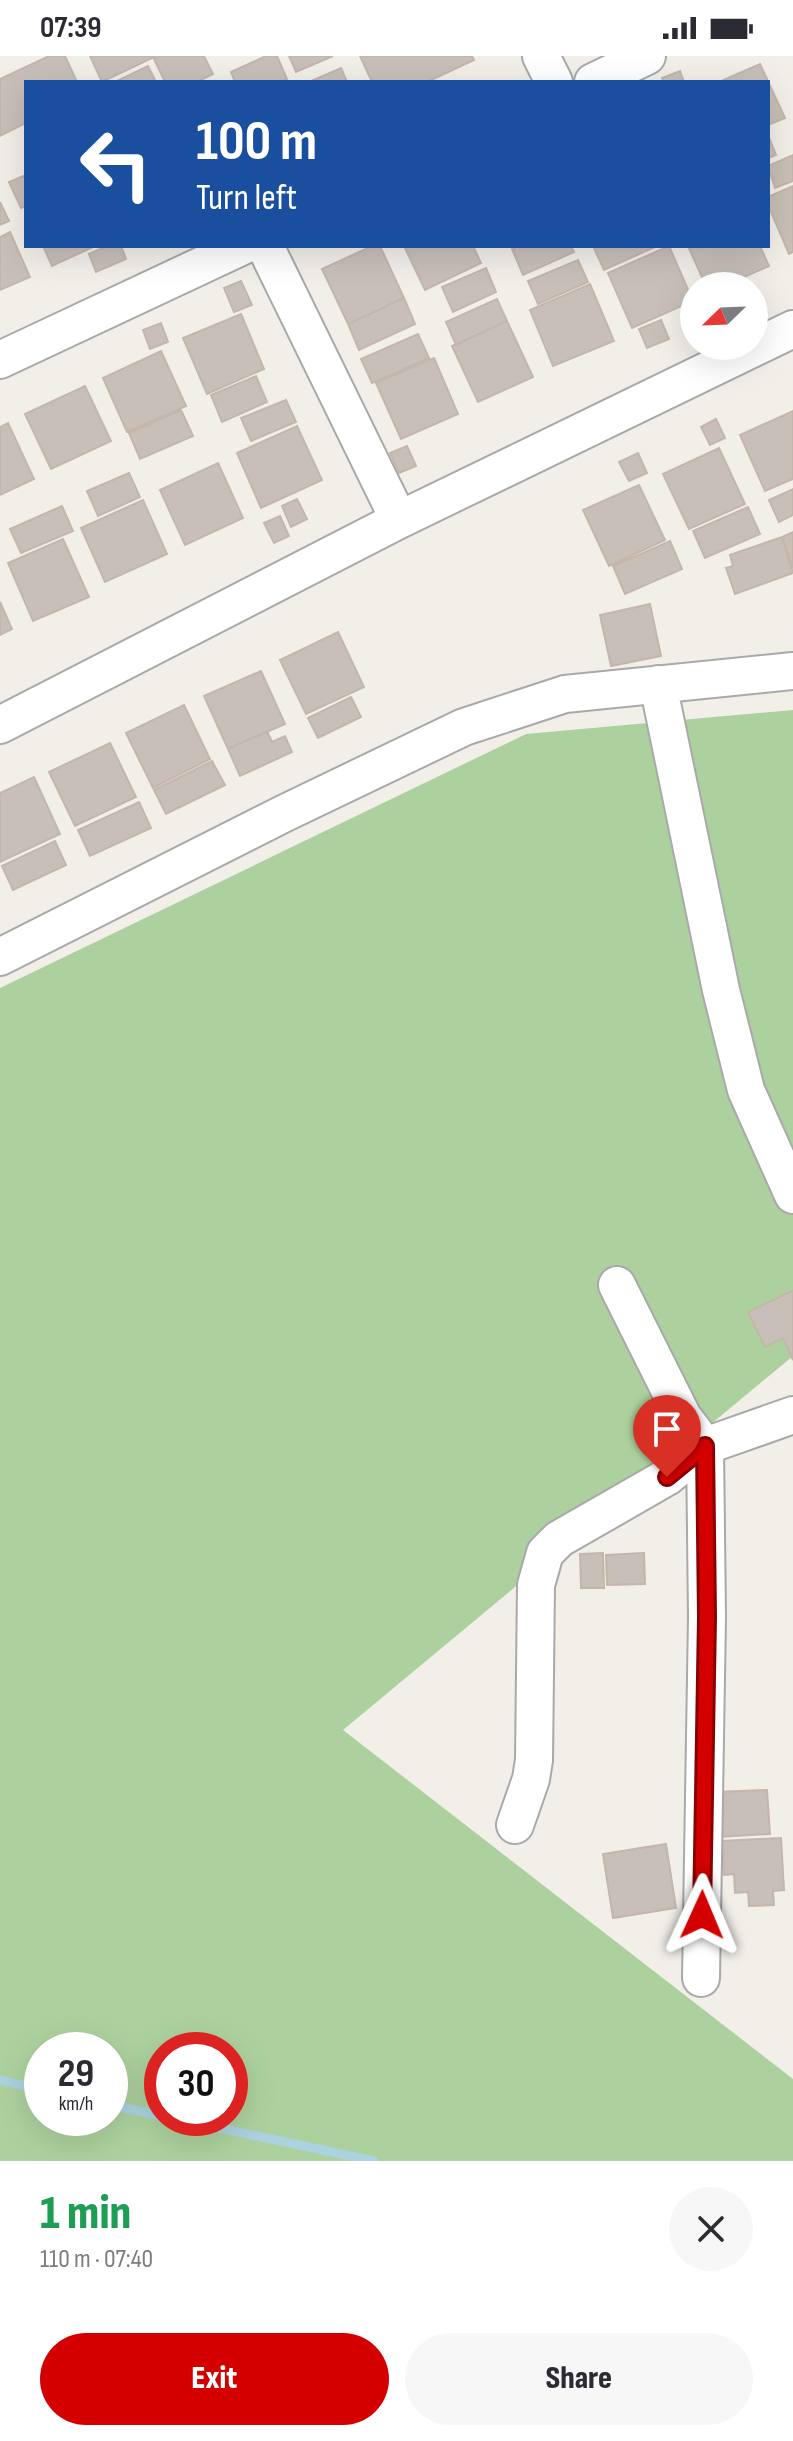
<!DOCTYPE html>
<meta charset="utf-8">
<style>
:root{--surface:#fff;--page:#f7f7f7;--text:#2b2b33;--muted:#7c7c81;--accent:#d40000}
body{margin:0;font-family:"Sofia Sans Condensed",sans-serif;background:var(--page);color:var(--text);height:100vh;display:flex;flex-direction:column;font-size:30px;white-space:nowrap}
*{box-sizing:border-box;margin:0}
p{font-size:26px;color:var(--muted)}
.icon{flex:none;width:44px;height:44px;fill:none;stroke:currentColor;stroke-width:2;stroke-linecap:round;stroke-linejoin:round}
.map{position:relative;height:2105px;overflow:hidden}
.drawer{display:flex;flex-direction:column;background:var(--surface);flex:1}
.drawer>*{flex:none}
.guide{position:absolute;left:24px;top:24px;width:746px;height:168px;border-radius:0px;box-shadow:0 8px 32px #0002;background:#1a4fa0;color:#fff;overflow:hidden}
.needle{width:52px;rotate:247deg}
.buttons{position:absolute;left:680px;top:216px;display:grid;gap:16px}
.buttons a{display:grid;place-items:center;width:88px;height:88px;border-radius:50%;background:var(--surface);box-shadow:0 8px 32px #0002;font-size:40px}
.speed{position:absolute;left:24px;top:1976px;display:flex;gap:16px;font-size:40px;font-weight:700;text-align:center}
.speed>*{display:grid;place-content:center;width:104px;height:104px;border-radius:50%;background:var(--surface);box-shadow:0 8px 32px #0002;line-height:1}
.speed small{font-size:20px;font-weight:400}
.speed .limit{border:12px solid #d22;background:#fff;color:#111}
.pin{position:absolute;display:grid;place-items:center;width:68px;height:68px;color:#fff;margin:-82px -34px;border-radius:50% 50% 50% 0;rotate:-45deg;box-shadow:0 0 8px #0007}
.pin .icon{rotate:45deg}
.me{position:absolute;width:88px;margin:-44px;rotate:1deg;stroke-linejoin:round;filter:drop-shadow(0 0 6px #0008)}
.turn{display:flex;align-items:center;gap:28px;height:168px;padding:0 40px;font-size:36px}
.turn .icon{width:104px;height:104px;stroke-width:2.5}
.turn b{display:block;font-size:56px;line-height:68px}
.round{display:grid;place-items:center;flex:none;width:84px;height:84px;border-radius:42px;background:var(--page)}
.head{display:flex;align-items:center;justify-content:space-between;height:136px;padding:0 40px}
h1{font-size:48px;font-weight:800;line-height:60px;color:#1e9e55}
.primary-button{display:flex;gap:16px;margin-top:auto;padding:16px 40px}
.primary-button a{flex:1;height:92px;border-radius:48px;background:var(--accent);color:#fff;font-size:32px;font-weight:800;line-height:92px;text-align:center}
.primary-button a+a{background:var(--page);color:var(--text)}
.status{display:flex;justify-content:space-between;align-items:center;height:56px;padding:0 40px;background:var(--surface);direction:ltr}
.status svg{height:22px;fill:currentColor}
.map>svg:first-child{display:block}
</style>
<div class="status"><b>07:39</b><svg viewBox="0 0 49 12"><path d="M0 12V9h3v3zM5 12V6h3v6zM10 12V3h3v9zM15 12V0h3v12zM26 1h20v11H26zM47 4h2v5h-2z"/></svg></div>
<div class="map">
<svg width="793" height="2105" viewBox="0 0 793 2105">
<rect width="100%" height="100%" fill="#f2efe9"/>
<path fill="#add19e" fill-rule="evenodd" d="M793 654V1300L343 1674 793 2023V2105H0V932L526 678ZM42 1994H110V2062H42ZM162 1994H230V2062H162Z"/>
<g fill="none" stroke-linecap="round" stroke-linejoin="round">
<path stroke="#aad3df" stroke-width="9" d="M0 2024 42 2034
M110 2049 162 2060
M172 2062 374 2105"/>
</g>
<path fill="#c7bfb8" stroke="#c4b6ab" stroke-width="2" d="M49 0H65L77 26H26V67L0 80V23Z
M90 0H156L102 26Z
M160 0H204L213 18 197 26H165L154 3Z
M266 0H277L287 23 281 26H235L231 16Z
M289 0H333L296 16Z
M360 0H472L474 4 427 26H372Z
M760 8 785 62 768 69V26H719Z
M148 10 156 26H115Z
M341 12 347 26H309Z
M680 15 684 26H664L662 22Z
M768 79 776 99 768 102Z
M793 99V125L775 132 768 110Z
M26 119V150L21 152 9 126Z
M793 130V196L789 198 768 149V141Z
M0 146 9 165 0 169Z
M10 176 30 221 0 234V181Z
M43 190H95L52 210Z
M107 190H121L126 203 96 216 89 198Z
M372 190H380L404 242 348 268 322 213Z
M404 190H473L481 207 425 234Z
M519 190H571L574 196 523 219 512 193Z
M600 190H657L604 214 594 192Z
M669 190 693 245 632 272 608 217Z
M688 190H760L769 210 724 230H706Z
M578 204 588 226 538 248 528 225Z
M486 212 496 236 453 256 442 231Z
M241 225 252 249 234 256 224 232Z
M590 228 614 285 553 310 530 254Z
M404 242 415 268 359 294 348 268Z
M497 243 507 265 456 289 446 266Z
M241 258 264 313 207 338 183 282Z
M661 264 669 283 647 292 639 273Z
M507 265 533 321 478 346 452 290Z
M161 267 168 286 150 293 143 274Z
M418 278 429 302 372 327 361 303Z
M161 295 186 350 127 376 103 322Z
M434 302 458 358 401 383 376 327Z
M256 320 267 346 222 366 211 339Z
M85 330 111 385 51 413 25 358Z
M286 344 296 366 251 385 241 362Z
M181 354 193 380 140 403 129 377Z
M793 355V423L765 435 740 379Z
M716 363 725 382 710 389 701 371Z
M8 367 34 423 0 439V371Z
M297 370 322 424 261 452 237 397Z
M407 390 416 410 399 417 390 397Z
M719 392 745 448 689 473 663 418Z
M638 397 647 417 629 425 619 406Z
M218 407 243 462 185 489 160 434Z
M129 417 140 441 98 460 87 435Z
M639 429 665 484 609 510 583 454Z
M793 433V459L779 466 769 444Z
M297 443 307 463 291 471 282 450Z
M143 444 167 498 105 526 81 472Z
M62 450 73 475 21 497 10 473Z
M748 451 760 478 705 502 693 475Z
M280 460 289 480 274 487 264 467Z
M793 476V512L782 481Z
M782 481 793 517 735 538 726 512 733 510 730 499Z
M63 483 89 541 33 565 8 507Z
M670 485 682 513 625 538 613 510Z
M0 546 12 573 0 579Z
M650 548 661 600 611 610 600 559Z
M338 576 364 631 306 658 280 604Z
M261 615 285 668 228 693 204 640Z
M351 641 361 661 318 682 308 662Z
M184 649 210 703 153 732 126 677Z
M267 675 272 686 285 680 292 696 240 720 228 693Z
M110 687 136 741 75 770 49 716Z
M212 705 225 729 166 758 154 734Z
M34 721 60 778 0 806V737Z
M139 746 151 772 90 800 78 774Z
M55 785 66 809 13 834 2 810Z
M792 1235 793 1238V1304L783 1282 765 1291 748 1256Z
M603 1497 604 1532H581L580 1498Z
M644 1497 645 1528 607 1529 606 1499Z
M767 1734 770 1778 718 1781 716 1736Z
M781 1782 784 1834 773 1835 774 1849 749 1850 748 1836 735 1837 734 1818 724 1819 722 1785Z
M666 1788 676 1852 613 1862 603 1798Z"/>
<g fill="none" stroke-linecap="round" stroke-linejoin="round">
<g stroke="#a9a9a9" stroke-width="40">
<path id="street" d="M541 0 554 26
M593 26 647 0
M265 190 399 464
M0 304 243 190
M658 628 721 934 746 1034 793 1139
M0 669 399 464 793 273
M0 901 285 757 464 671 565 638 793 615
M617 1229 683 1361 705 1390 707 1561 701 1922
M515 1769 531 1723 534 1704 536 1529 545 1497 559 1483 667 1421 705 1390 793 1359"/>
</g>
<use href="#street" stroke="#fff" stroke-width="36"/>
</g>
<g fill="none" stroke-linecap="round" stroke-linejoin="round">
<g stroke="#8a0000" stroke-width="20">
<path id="route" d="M667 1421 705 1390 707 1561 702 1859"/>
</g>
<use href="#route" stroke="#d40000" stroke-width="14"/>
</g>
</svg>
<div class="buttons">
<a><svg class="needle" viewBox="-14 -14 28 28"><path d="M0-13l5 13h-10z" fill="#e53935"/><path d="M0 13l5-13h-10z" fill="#7c7c81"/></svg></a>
</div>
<div class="speed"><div>29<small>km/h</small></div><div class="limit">30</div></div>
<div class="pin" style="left:667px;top:1421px;background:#d93025"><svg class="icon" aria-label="arrive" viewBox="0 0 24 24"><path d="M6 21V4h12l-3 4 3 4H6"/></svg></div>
<svg class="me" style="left:702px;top:1859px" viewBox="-20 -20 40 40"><path d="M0-17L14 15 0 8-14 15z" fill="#d40000" stroke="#fff" stroke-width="4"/></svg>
<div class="guide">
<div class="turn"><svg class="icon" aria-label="left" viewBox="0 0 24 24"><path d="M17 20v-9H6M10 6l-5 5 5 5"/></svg><div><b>100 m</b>Turn left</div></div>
</div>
</div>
<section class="drawer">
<div class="head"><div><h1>1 min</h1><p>110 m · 07:40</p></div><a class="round"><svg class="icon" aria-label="close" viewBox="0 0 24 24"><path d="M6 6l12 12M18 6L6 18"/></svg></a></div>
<div class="primary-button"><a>Exit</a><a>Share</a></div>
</section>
